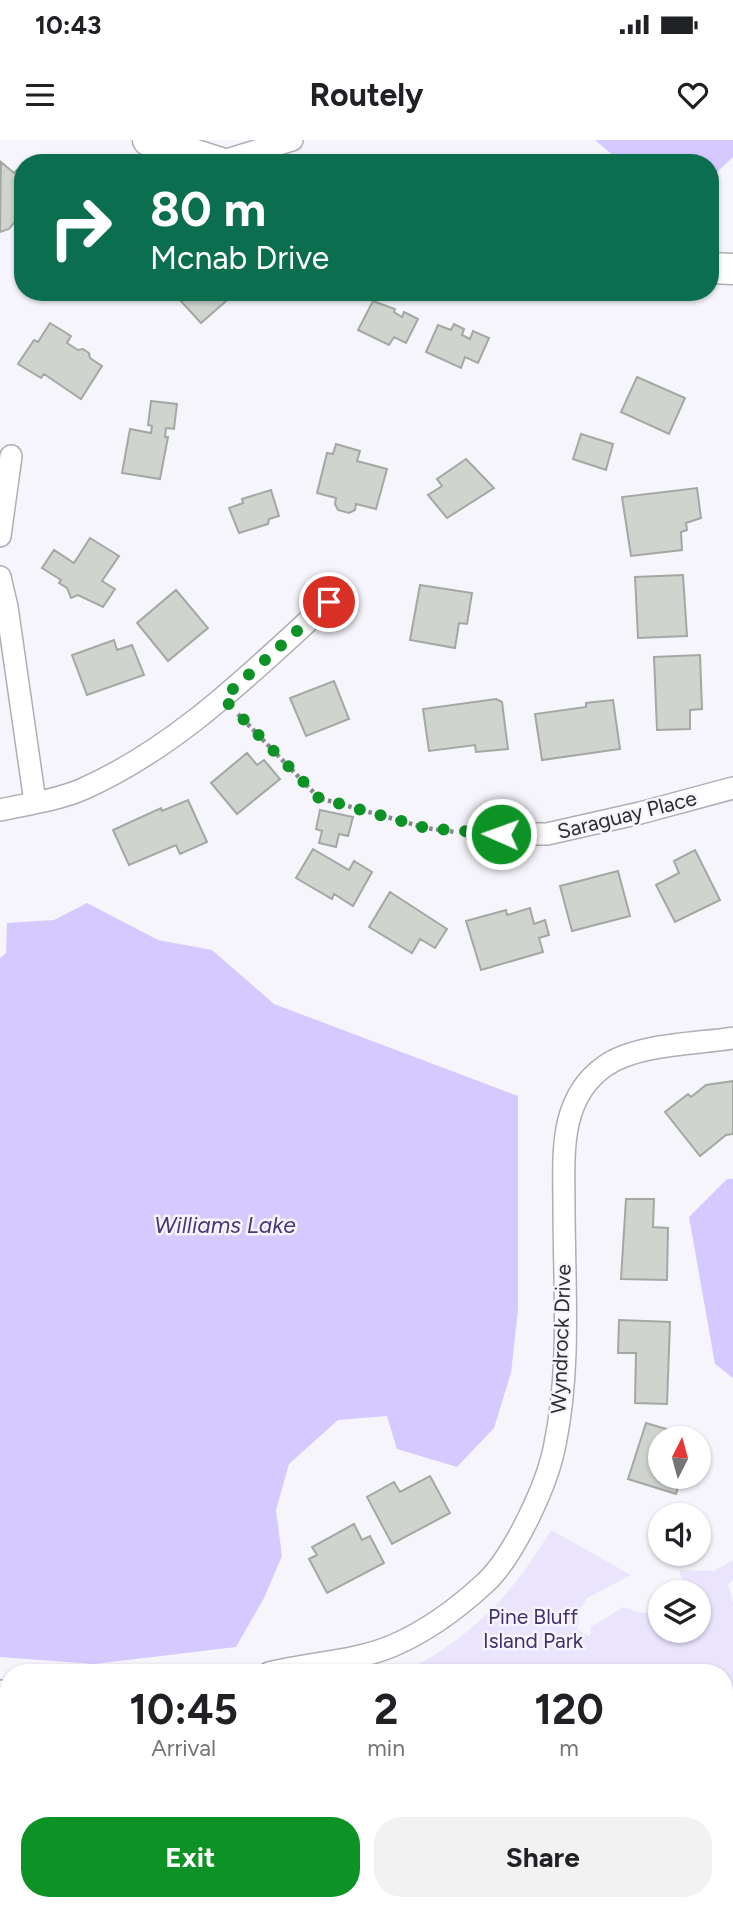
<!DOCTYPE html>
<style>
:root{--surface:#fff;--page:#f2f2f2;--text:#202124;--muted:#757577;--accent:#0c9225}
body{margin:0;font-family:Figtree,sans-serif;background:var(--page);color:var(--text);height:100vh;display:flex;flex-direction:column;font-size:26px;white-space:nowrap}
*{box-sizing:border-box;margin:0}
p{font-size:23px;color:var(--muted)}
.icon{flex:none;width:38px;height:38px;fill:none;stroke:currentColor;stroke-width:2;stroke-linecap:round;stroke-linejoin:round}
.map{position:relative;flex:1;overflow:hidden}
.side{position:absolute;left:0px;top:1524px;width:733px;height:247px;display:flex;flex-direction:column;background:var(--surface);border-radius:28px 28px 0 0;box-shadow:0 2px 5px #0004}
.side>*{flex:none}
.banner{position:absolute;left:14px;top:14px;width:705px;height:147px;border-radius:28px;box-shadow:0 2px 5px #0004;background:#0b6e4f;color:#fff;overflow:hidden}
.needle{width:46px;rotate:6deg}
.buttons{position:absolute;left:648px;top:1286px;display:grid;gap:14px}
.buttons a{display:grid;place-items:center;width:63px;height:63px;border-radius:50%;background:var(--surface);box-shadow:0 2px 5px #0004;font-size:35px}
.pin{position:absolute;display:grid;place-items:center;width:60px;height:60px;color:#fff;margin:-30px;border:4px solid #fff;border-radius:50%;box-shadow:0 2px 7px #0007}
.me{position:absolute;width:77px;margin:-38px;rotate:272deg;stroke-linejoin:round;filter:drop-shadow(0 0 5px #0008)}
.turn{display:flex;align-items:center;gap:24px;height:147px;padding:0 21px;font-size:32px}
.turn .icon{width:91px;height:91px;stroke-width:2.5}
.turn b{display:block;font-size:49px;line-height:60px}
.eta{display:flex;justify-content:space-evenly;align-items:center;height:119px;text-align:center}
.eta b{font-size:42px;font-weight:700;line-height:49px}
.primary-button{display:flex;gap:14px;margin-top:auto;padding:14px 21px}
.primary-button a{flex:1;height:80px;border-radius:28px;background:var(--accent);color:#fff;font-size:28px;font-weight:700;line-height:80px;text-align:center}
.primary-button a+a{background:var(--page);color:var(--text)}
.status{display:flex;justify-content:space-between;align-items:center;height:49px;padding:0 35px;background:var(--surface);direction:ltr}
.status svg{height:19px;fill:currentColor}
header{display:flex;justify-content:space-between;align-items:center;height:91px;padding:0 21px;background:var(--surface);font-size:32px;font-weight:700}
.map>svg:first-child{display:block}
</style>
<div class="status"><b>10:43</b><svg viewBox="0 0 49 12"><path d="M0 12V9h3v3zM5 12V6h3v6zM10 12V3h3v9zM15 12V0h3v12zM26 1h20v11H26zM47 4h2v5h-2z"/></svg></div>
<header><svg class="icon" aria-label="menu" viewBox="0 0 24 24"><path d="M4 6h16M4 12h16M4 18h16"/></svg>Routely<svg class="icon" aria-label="heart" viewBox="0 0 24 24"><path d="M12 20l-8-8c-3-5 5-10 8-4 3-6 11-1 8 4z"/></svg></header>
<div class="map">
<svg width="733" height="1770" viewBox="0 0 733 1770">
<rect width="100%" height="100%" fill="#f6f5fc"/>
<path fill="#eae4fd" d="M551 1390 631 1435 587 1458 581 1468 577 1489 588 1496 591 1494 590 1488 623 1467 637 1472 660 1474V1491H698V1469L707 1474 704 1461 698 1459V1452H686L679 1430 714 1431 733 1420V1440L728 1444 733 1463V1650L725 1649 724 1533H402C470 1499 512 1456 551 1390Z
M0 1594 9 1595V1762H547L550 1770H0Z"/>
<path fill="#d6c9ff" d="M595 0H733V17L711 38 710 23H622Z
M87 763 158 800 212 810 274 864 518 956V1170L511 1233 494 1288 457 1327 397 1309 387 1276 338 1280 289 1324 276 1370 282 1416 264 1458 236 1507 94 1524 0 1517V818L6 813 7 783 54 780Z
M727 1039H733V1238L715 1224 689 1077Z
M725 1649 733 1650V1770H519L514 1762H724Z
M0 1689H9V1762H117V1770H0Z"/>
<path fill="#cfd4cf" stroke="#a3a8a3" stroke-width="2" d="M1 22 14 33 20 27 23 30V72L9 89 0 92Z
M184 152H230L233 155 201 183 178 158Z
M373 161 395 169 394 172 402 177 404 172 418 179 406 203 394 197 389 205 358 190Z
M50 183 71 196 67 203 78 210 83 209 89 213 90 218 102 226 81 259 44 234 41 238 18 224 34 200 38 202Z
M454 184 464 189 462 195 470 199 473 191 489 198 478 223 465 217 461 228 426 212 438 185 451 190Z
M637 237 685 258 669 294 621 272Z
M151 261 177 264 174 289 166 288 165 297H168L160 339 122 333 130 289 151 293 152 286 148 285Z
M581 294 613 304 606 330 573 319Z
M336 304 360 311 357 321 387 329 376 369 356 364 355 370 349 373 338 370 335 364 336 358 317 353 327 313 333 314Z
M466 319 494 348 447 378 428 355 442 346 437 339Z
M697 348 701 378 686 383 687 390 681 392 682 410 631 416 622 357Z
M271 350 279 376 269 379 268 384 239 393 229 368 243 363 242 359Z
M90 398 119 416 102 441 115 449 103 467 78 455 71 458 67 448 59 443 61 440 42 428 54 410 74 423Z
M683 435 687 496 638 498 635 437Z
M420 445 472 453 467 484 459 483 455 508 410 500Z
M176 450 208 488 168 521 137 483Z
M114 500 117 510 132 505 144 535 87 555 72 515Z
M700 515 702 569 690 570V589L657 590 654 517Z
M334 541 349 579 306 596 290 558Z
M496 559 502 562 508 609 476 612 475 605 429 611 423 569Z
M613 560 620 609 542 620 535 574 586 567V563Z
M247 613 257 625 264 620 280 639 237 674 211 643Z
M188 660 207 702 180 714 176 705 129 725 113 690 161 668 162 671Z
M320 670 353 677 348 696 339 694 336 707 319 703 322 691 316 689Z
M313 709 349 730 354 721 372 732 353 766 334 754 332 759 296 738Z
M695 710 720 760 675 782 656 745 679 733 674 721Z
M618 731 630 776 572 791 560 746Z
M390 752 447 789 435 808 420 799 412 813 369 787Z
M530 768 534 784 545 780 549 795 539 798 543 812 481 830 466 781 506 770 507 775Z
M733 941V994L726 995 700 1016 665 972 688 954 691 957 706 945Z
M626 1059H654L653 1087 668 1088 667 1140 621 1139Z
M619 1180 670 1182 667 1264 635 1263 636 1213H618Z
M646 1283 693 1297 660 1298V1337H681L676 1354 628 1339Z
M430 1336 450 1373 392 1404 367 1357 394 1342 400 1352Z
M354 1384 362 1400 370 1396 384 1423 327 1453 309 1419 317 1415 312 1407Z"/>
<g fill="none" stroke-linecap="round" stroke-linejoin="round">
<g stroke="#afaeb4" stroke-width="24">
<path id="minor" d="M220 22 292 0
M0 396 11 316
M0 437 7 467 35 662
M0 670C27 664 58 660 83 649 178 607 253 531 329 462
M477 694H547L640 673 733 648
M269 1533C309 1523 354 1522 392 1506 425 1492 458 1468 484 1444 514 1417 548 1343 555 1304 571 1227 564 1145 564 1066 564 1016 558 959 605 926 636 904 695 904 733 898
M0 1551 9 1553"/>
</g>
<g stroke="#afaeb4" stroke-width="33">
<path id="secondary" d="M148 0 221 23
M710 128 733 129"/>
</g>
<path stroke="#88878b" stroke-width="4.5" stroke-dasharray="3.5 3.5" stroke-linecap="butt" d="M238 574 319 658 426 688 455 692"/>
<use href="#minor" stroke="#fff" stroke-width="21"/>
<use href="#secondary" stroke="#fff" stroke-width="30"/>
</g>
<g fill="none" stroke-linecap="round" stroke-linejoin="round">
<path stroke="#0c9225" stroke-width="12" stroke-dasharray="0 21.6" d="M329 462 223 558 319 658 426 688 501 694"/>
</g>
<g text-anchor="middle" stroke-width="5" stroke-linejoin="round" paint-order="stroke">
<g font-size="21" fill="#2d2c2f" stroke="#f6f5fc">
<text transform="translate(627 675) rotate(-14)" y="7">Saraguay Place</text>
<text transform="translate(561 1199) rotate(-88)" y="7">Wyndrock Drive</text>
</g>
<g font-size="21" fill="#432f6d" stroke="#f6f5fc">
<text x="533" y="1484">Pine Bluff<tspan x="533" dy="24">Island Park</tspan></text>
</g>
<g font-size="23" font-style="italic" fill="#4c3777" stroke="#f6f5fc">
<text x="225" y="1093">Williams Lake</text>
</g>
</g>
</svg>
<div class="buttons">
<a><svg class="needle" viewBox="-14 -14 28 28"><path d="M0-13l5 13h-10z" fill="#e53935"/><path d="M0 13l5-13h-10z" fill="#757577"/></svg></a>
<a><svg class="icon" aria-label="sound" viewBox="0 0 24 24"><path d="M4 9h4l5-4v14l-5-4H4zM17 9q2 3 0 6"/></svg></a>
<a><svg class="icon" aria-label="layers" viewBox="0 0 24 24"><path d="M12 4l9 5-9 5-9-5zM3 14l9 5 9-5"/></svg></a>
</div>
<div class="pin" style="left:329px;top:462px;background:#d93025"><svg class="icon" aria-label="arrive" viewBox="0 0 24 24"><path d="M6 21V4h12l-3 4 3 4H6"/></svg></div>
<svg class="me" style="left:501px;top:694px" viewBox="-20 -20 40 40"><circle r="17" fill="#0c9225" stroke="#fff" stroke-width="3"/><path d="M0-11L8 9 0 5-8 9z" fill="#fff"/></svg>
<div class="banner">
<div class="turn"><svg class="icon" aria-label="right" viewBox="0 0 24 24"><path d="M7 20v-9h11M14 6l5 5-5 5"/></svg><div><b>80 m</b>Mcnab Drive</div></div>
</div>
<section class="side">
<div class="eta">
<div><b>10:45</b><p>Arrival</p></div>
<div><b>2</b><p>min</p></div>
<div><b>120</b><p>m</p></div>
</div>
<div class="primary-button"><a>Exit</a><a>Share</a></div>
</section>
</div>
